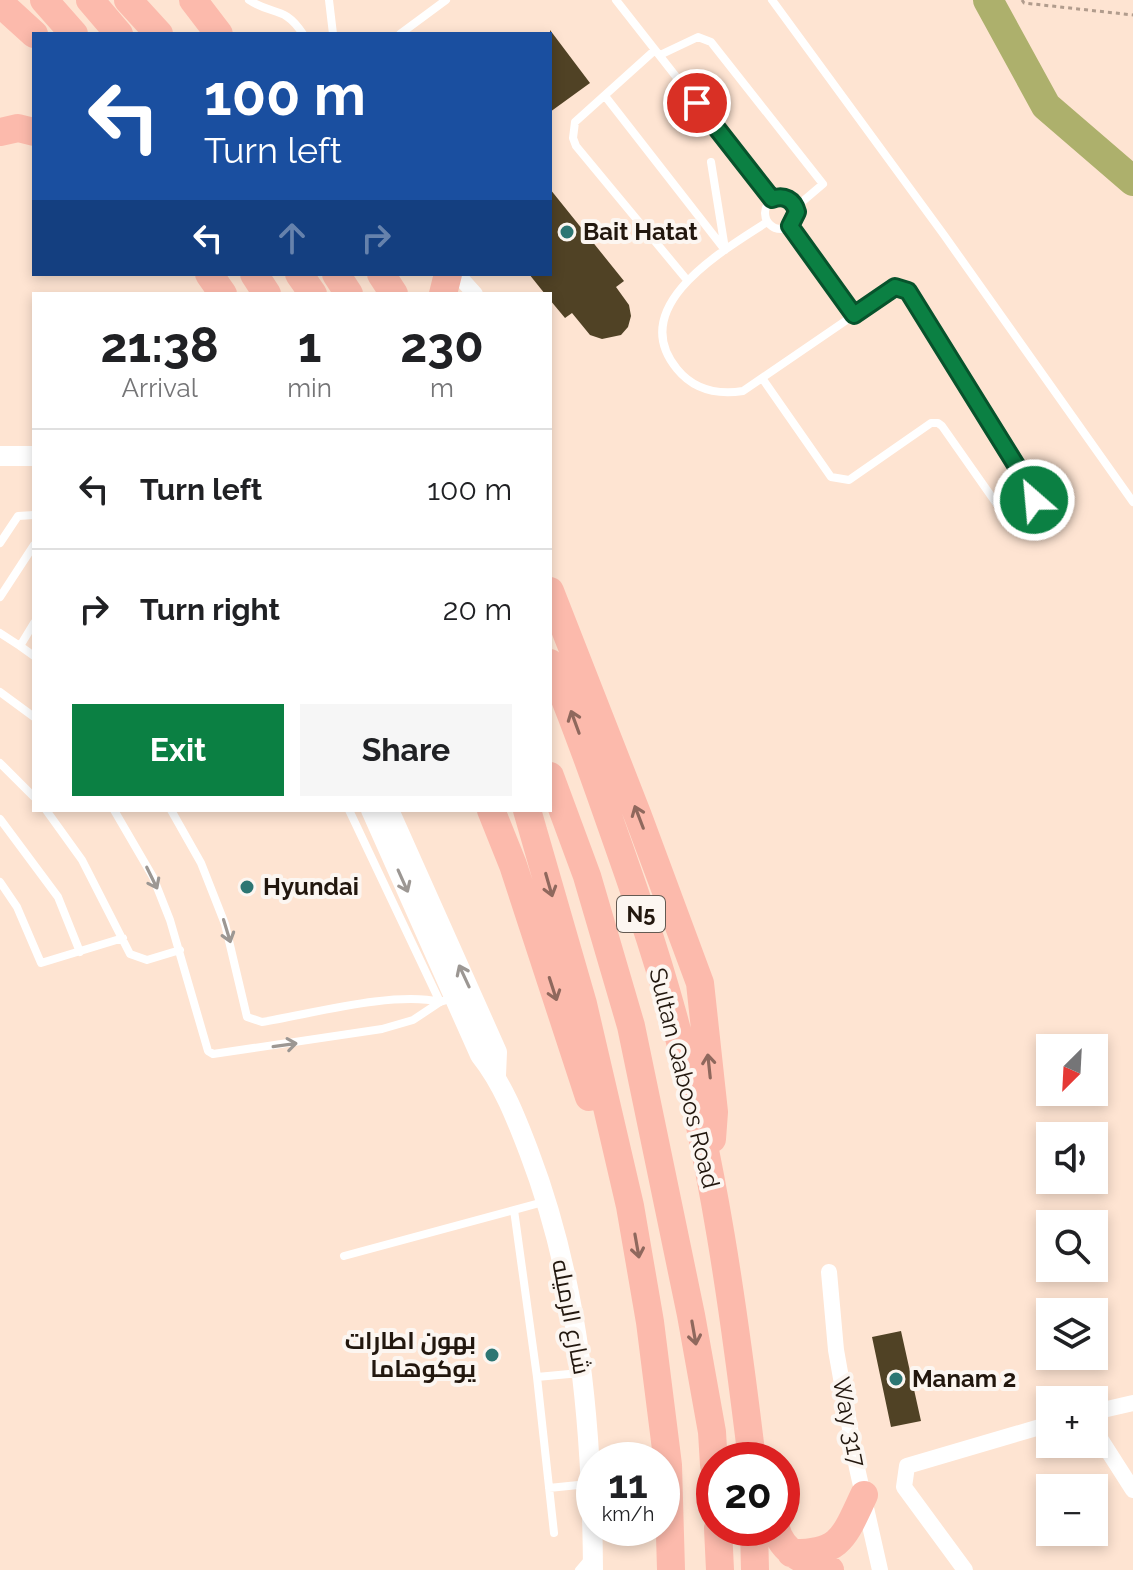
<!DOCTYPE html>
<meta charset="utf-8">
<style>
:root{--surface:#fff;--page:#f6f6f6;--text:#202124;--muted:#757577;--line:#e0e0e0;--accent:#0b8043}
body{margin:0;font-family:Raleway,Cairo,sans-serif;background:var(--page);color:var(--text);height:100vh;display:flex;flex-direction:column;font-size:30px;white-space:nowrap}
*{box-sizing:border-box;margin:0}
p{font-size:26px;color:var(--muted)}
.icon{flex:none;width:44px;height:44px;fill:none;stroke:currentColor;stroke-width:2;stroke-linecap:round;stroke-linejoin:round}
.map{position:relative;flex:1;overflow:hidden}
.side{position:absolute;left:32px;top:292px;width:520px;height:520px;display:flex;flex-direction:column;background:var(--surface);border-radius:0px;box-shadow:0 4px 12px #0003}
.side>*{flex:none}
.guide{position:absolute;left:32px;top:32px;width:520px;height:244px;border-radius:0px;box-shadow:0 4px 12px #0003;background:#1a4fa0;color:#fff;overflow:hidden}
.needle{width:52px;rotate:204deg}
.controls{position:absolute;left:1036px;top:1034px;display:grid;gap:16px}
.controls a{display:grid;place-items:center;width:72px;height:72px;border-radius:0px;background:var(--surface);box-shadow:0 4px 12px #0003;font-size:40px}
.speed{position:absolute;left:576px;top:1442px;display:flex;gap:16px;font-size:40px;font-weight:700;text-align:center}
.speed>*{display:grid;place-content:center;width:104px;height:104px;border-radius:50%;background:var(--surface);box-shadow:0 4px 12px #0003;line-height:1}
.speed small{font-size:20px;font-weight:400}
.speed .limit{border:12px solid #d22;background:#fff;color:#111}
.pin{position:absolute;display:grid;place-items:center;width:68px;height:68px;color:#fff;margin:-34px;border:4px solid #fff;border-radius:50%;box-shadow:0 2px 8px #0007}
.me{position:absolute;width:88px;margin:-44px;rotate:333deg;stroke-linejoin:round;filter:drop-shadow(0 0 6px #0008)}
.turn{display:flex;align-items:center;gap:28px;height:168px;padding:0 40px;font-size:36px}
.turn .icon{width:104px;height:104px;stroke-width:2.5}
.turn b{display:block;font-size:56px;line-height:68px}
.lanes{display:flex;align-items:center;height:76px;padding:0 40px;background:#0003;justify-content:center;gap:40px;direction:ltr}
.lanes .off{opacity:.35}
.eta{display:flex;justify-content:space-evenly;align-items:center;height:136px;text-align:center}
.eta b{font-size:48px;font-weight:700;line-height:56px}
.primary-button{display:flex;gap:16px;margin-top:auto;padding:16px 40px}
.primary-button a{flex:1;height:92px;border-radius:0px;background:var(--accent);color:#fff;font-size:32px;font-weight:700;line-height:92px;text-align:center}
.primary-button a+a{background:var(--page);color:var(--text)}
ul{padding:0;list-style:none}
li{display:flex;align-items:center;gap:24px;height:120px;padding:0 40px;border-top:2px solid var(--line)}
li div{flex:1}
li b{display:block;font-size:30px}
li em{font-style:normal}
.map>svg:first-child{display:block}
</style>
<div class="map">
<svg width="1133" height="1570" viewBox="0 0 1133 1570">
<rect width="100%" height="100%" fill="#fee4d2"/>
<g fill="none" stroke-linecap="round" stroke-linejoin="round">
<path stroke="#adb06c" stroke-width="30" d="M988 0 1046 106 1133 181"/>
</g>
<path fill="#504225" d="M550 30 590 83 550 112Z
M550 189 624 281 616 287 629 305 631 316 628 327 621 335 602 339 590 335 572 313 565 318 550 300V294H545L529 274H550Z
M901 1331 921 1421 891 1427 872 1337Z"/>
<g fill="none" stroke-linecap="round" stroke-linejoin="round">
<path stroke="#b19c8d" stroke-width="3" stroke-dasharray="4 4" stroke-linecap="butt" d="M1022 0 1024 3 1133 15"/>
<path stroke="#fff" stroke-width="8" d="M249 0C273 16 284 5 303 34
M329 0 333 34
M616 0 772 199
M772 0 944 235 1133 502
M400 34 446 0
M655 50 575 122 573 138 576 146 687 280
M660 55 698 37 711 42 823 184 796 207
M605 96 725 250
M711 162 725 249
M765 213a16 16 0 1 1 32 0a16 16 0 1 1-32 0Z
M790 226 854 315
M762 378 831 477 849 480 931 423H938L942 426 1001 510 1017 515 1032 505 1034 494 908 291 895 287 743 391C717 395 694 390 677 369 625 306 724 250 767 222
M0 543 18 516 34 515
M0 597 34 545
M34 623 20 646 34 656
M0 633 20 646
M0 692 34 717
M0 763 34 797
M46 810 82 860 130 954 147 960 180 950
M114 810 153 877 170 920 208 1051 213 1054 382 1029 413 1020 440 1002 453 998
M171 810 201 863 225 924 247 1017 262 1022C311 1014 394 991 440 1002
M349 810 440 1002
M0 819 58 897 80 952
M0 882 17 907 41 963 123 938
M514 1210 537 1377 554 1533
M344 1256 547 1201
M537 1377 580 1373
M549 1488 588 1484
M579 1570 590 1557"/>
<path stroke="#fff" stroke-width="16" d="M457 274 475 294
M829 1272 836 1350 857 1468 880 1570
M1094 1412 1133 1403
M1094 1429 1133 1490
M965 1570 904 1487 907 1466 1050 1424"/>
<path stroke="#fff" stroke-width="20" d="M0 456H34
M371 810 480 1055C503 1084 516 1118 529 1152 580 1285 592 1429 593 1570
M389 810 497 1052 496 1075"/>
<path stroke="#fcbaac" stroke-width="28" d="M44 0 74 34
M90 0 119 34
M128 0 159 34
M193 0 219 34
M0 3 34 34
M0 132 18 128 34 132
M209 274 223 294
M254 274 267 294
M299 274 313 294
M336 274 349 294
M381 274 394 294
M443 294 448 274
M550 591 638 816 700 983 714 1112 712 1139
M550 663C572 713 590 765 608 816 631 881 654 946 672 1012 713 1158 734 1311 752 1460
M550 776 587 876 631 1026 691 1315 712 1432 714 1465
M491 810 513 865 589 1097
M527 810 583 1004 630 1206 650 1322 668 1465 671 1570
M718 1528 720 1570
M754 1528 755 1570
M776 1528C781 1553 808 1563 830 1570
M791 1553C841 1554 844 1537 864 1495"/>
</g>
<defs><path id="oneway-shaft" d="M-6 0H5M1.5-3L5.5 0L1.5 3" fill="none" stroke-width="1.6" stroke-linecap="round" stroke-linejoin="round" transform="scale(2)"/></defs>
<g stroke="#8f685d">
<use href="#oneway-shaft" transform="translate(575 722) rotate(-110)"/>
<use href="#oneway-shaft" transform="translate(639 817) rotate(-111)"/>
<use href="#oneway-shaft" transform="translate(549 885) rotate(74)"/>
<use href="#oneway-shaft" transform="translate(553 989) rotate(72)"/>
<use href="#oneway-shaft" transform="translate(709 1066) rotate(-96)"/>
<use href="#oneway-shaft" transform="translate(637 1246) rotate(80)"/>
<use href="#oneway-shaft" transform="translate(694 1333) rotate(80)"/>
</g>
<g stroke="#9c9793">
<use href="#oneway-shaft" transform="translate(152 878) rotate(64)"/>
<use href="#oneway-shaft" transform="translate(403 881) rotate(66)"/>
<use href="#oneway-shaft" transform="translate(227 931) rotate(73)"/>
<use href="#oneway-shaft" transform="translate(464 976) rotate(-115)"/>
<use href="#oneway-shaft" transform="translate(285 1045) rotate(-8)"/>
</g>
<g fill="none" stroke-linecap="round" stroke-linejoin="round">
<g stroke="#07532c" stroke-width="20">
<path id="route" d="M697 103 772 199C784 194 794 200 797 212L790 226 854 315 895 287 908 291 1034 494V500"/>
</g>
<use href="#route" stroke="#0b8043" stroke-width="14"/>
</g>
<g fill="#2d7673" stroke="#fcf6f1" stroke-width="3">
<circle cx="567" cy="232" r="8"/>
<circle cx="247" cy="887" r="8"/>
<circle cx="492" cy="1355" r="8"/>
<circle cx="896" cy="1379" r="8"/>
</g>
<g text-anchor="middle" stroke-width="8" stroke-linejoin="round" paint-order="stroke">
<rect fill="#fcf6f1" stroke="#635a52" stroke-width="2" x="617" y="896" width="48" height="36" rx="6"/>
<g font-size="22" font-weight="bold" fill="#22170e">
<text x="641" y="922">N5</text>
</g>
<g font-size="24" font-weight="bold" fill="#22170e" stroke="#fcf6f1" text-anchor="start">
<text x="583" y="240">Bait Hatat</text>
<text x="263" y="895">Hyundai</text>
<text x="476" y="1349" text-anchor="end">بهون اطارات<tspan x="476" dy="28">يوكوهاما</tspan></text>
<text x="912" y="1387">Manam 2</text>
</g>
<g font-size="24" fill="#22170e" stroke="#fcf6f1">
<text transform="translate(684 1078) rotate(76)" y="8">Sultan Qaboos Road</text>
<text transform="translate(571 1317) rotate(79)" y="8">شارع الرميله</text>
<text transform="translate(849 1422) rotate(79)" y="8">Way 317</text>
</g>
</g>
</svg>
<div class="controls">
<a><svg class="needle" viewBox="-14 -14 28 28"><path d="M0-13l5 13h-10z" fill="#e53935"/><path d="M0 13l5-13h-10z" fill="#757577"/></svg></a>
<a><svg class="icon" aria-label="sound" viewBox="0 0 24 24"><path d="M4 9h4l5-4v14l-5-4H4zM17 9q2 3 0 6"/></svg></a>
<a><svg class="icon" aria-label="search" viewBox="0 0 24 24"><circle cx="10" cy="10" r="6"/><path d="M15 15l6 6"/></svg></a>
<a><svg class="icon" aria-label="layers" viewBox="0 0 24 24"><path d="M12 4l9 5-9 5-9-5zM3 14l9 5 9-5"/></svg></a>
<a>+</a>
<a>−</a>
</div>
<div class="speed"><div>11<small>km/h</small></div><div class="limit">20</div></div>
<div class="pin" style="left:697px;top:103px;background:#d93025"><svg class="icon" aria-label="arrive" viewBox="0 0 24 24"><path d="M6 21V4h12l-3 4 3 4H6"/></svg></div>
<svg class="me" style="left:1034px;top:500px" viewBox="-20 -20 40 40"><circle r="17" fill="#0b8043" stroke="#fff" stroke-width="3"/><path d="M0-11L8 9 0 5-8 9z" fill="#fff"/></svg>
<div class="guide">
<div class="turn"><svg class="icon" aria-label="left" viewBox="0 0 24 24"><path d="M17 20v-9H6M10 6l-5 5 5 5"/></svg><div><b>100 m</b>Turn left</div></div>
<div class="lanes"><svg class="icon" aria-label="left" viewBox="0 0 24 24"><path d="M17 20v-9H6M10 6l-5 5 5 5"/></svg><svg class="icon off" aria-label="ahead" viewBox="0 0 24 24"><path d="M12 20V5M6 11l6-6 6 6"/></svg><svg class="icon off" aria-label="right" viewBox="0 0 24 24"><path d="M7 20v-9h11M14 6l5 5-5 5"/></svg></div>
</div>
<section class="side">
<div class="eta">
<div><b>21:38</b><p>Arrival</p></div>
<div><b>1</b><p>min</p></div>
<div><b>230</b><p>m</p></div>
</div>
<ul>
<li><svg class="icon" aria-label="left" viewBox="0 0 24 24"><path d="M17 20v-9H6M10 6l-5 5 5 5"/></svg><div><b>Turn left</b></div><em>100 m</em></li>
<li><svg class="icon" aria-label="right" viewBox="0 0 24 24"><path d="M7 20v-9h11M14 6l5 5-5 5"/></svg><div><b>Turn right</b></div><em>20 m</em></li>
</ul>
<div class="primary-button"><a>Exit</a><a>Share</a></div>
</section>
</div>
